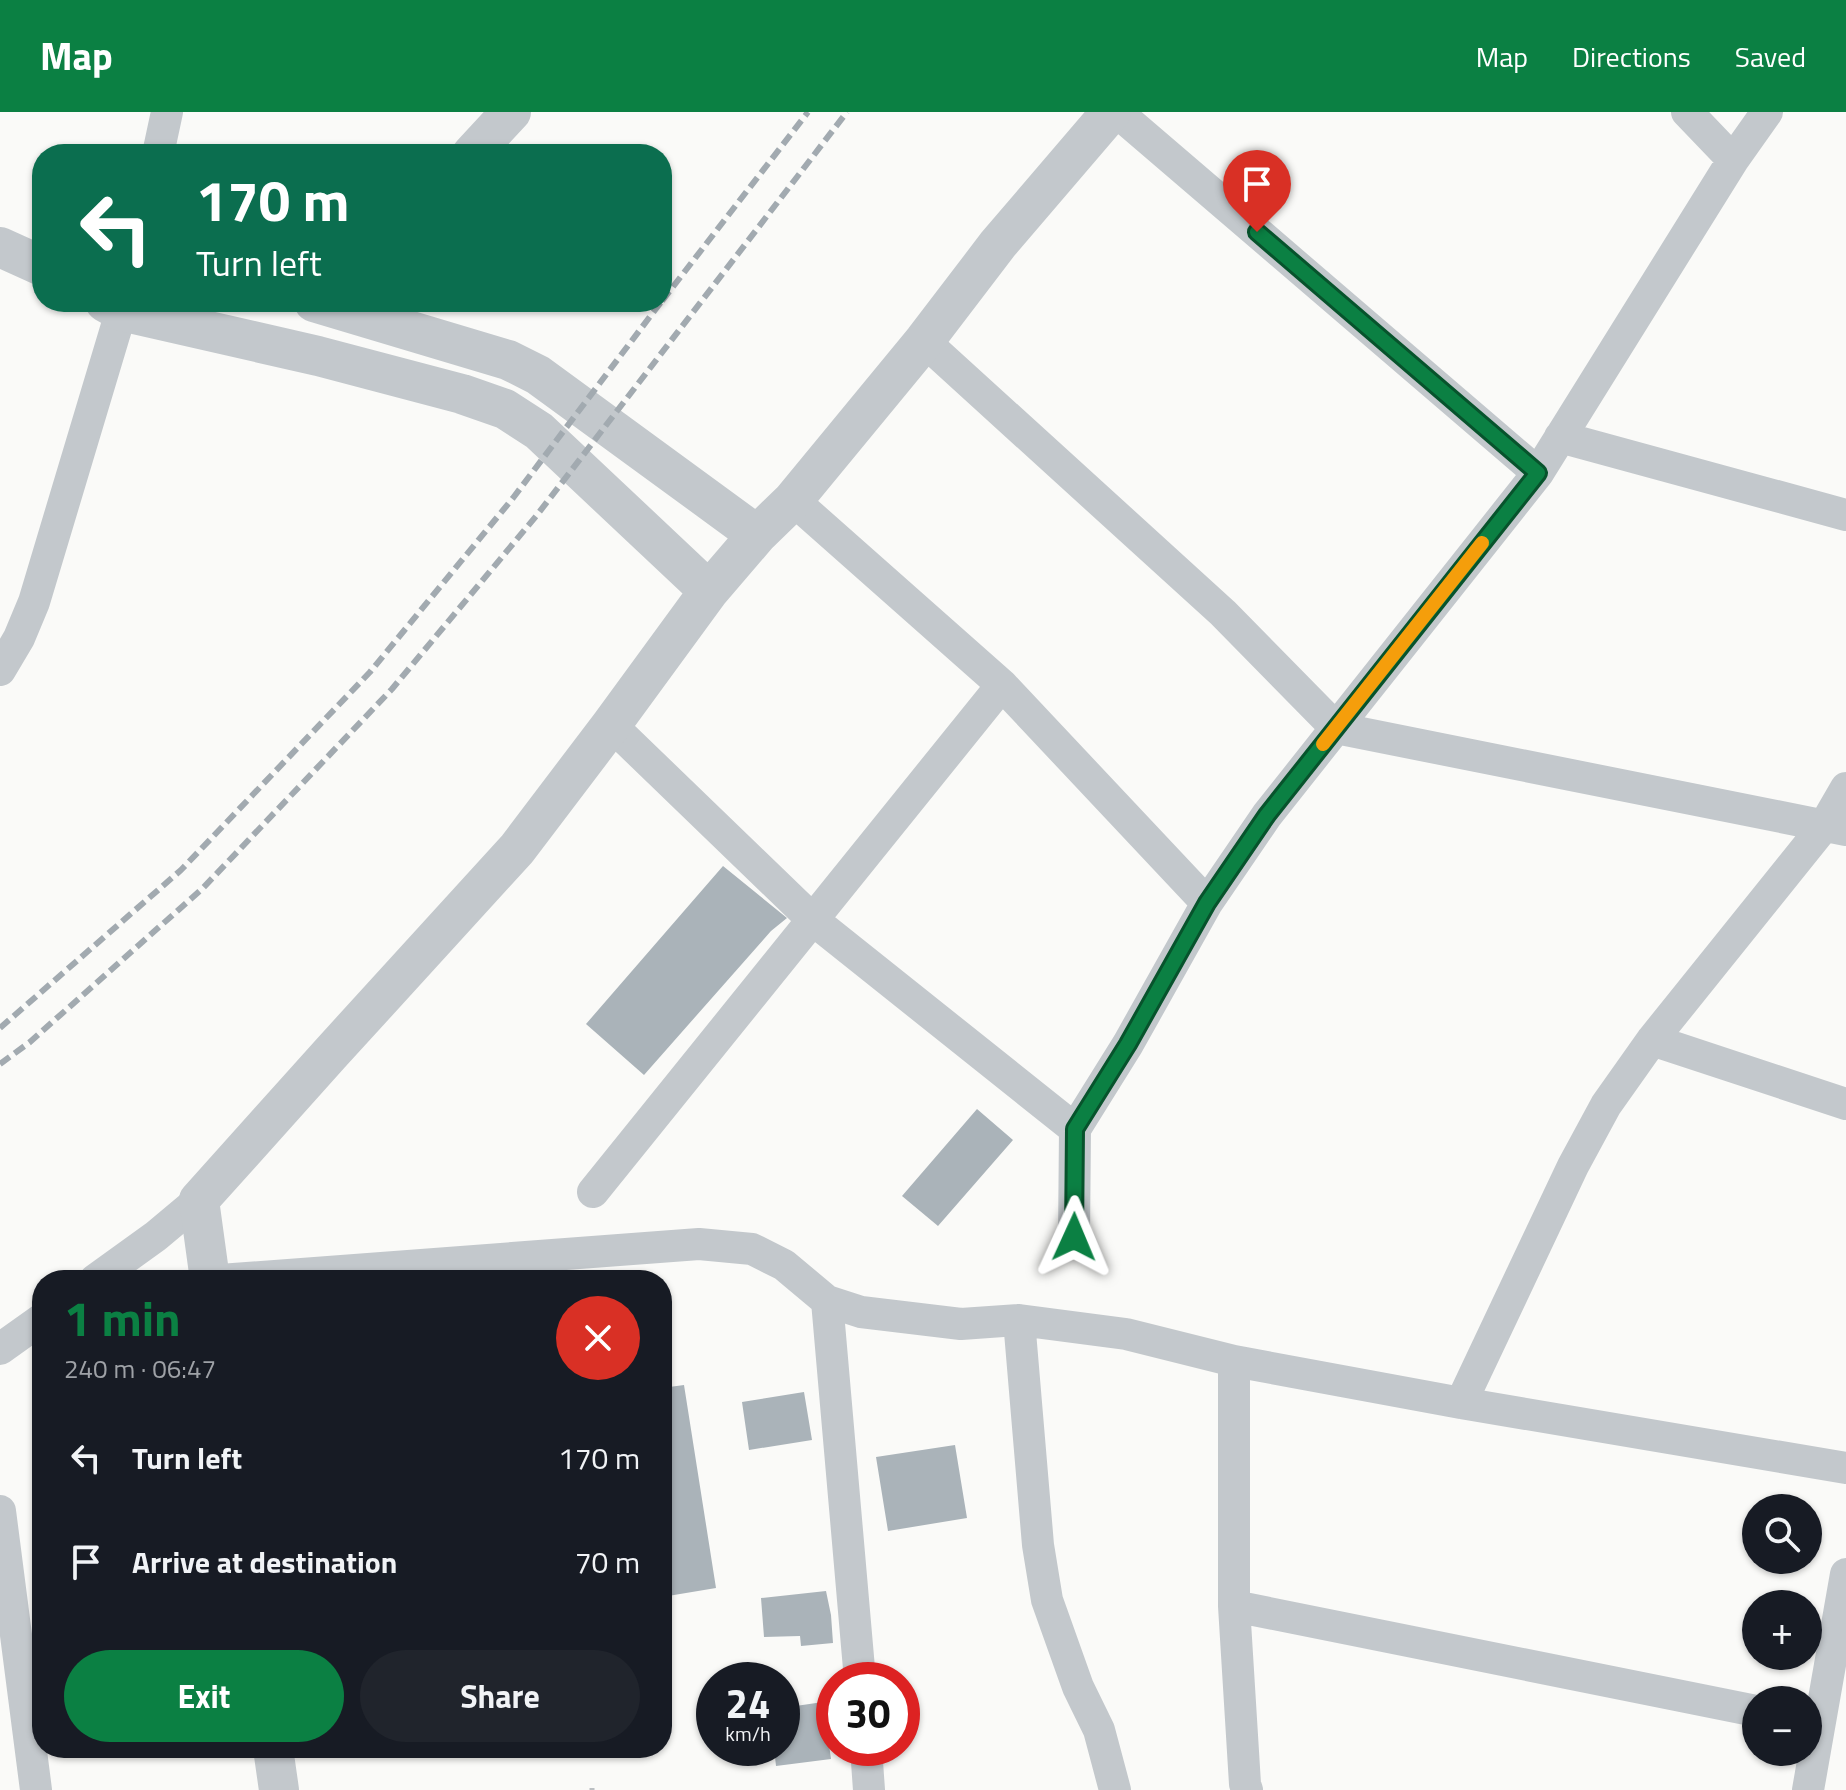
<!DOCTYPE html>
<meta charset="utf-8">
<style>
:root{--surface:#171b24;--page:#20242c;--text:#f1f3f6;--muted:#9ea1a6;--accent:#0b8043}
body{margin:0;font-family:"Titillium Web",sans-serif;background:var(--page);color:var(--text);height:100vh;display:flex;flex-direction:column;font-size:30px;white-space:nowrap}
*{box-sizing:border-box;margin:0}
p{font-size:26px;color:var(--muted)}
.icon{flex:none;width:44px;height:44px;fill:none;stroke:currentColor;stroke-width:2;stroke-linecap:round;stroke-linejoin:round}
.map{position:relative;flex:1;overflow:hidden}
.sheet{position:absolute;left:32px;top:1158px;width:640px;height:488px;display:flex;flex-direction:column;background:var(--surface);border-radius:32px;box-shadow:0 2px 6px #0004}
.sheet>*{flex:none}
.guide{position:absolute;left:32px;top:32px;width:640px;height:168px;border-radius:32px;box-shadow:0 2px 6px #0004;background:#0b6e4f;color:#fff;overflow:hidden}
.buttons{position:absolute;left:1742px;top:1382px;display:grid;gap:16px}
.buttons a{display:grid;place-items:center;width:80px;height:80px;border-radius:50%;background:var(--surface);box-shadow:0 2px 6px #0004;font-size:40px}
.speed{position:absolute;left:696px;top:1550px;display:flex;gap:16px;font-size:40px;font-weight:700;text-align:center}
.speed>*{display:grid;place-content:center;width:104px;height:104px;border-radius:50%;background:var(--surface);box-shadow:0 2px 6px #0004;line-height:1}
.speed small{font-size:20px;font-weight:400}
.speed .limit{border:12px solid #d22;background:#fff;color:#111}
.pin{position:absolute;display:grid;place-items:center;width:68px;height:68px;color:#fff;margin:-82px -34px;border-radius:50% 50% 50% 0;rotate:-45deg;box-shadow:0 0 8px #0007}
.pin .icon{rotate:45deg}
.me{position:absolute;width:88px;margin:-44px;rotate:1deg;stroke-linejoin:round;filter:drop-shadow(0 0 6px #0008)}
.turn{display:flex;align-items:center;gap:28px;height:168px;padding:0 32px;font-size:36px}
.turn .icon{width:104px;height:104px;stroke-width:2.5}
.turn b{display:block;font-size:56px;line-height:68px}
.round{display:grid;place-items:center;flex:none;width:84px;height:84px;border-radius:42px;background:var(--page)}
.head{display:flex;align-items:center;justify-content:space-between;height:136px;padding:0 32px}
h1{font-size:48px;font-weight:700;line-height:60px;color:var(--accent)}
.action{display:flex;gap:16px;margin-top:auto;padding:16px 32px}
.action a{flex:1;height:92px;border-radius:48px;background:var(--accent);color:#fff;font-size:32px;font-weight:700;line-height:92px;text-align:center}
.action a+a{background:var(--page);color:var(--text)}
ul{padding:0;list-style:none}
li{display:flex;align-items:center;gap:24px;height:104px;padding:0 32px}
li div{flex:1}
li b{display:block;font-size:30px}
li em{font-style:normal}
header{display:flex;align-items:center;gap:48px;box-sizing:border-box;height:112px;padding:0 40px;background:var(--accent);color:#fff}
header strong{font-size:38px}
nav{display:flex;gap:44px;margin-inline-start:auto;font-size:28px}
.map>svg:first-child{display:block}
</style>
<header>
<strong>Map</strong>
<nav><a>Map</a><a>Directions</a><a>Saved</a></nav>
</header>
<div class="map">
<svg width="1846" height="1678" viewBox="0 0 1846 1678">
<rect width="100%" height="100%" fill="#fafaf8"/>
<path fill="#aab3b9" d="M723 754 787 806 771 819 644 963 586 912Z
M977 997 1013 1028 938 1114 902 1084Z
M684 1273 716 1476 662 1485V1276Z
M804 1280 812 1328 749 1338 742 1290Z
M955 1333 967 1406 888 1419 876 1345Z
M826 1479 831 1503 833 1531 801 1534 800 1524 764 1525 761 1486Z
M823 1590 831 1647 776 1654 774 1636H782V1596Z"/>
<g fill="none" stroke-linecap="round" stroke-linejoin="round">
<path stroke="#bbbfc2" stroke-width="5" stroke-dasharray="4 4" stroke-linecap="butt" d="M592 1676V1678"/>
<path stroke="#c3c8cc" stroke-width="32" d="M1117 0 1538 361
M1687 0 1733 48
M158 42 167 0
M924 229 1223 501 1336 616 1846 718
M1560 325 1846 403
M793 388 1002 573 1207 791
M0 558 19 526 34 490 124 190
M611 613 813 808 1075 1017
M1652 928 1846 992
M593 1080 1002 573
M1074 1125 1075 1017 1128 932 1207 791 1267 703 1538 361 1733 48 1767 0
M95 1168 156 1124 199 1088
M220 1168 699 1132 752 1137 784 1153 827 1189 861 1200 961 1212 1019 1208 1126 1222 1234 1249 1461 1291 1846 1356
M827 1189 860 1568
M1019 1208 1038 1433 1047 1488 1078 1575 1099 1618 1115 1678
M0 1237 42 1207
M1234 1249V1494L1245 1672 1247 1678
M1461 1291 1573 1054 1606 993 1652 928 1824 714 1846 676
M0 1399 36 1678
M1234 1494 1756 1599
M866 1636 869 1678
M1808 1678 1846 1462"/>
<path stroke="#c3c8cc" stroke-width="40" d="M472 42 511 0
M0 135 42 154
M105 190 121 199 318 244 462 282 505 297 539 319 709 479
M314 190 508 248 538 263 757 423
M210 1168 199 1088 330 942 517 737 611 613 709 479 757 423 793 388 924 229 998 132 1111 0
M273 1636 279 1678"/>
<path stroke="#a2aab0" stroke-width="6" stroke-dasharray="12 6" stroke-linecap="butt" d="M662 189 808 0
M0 916 181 758 370 560 513 386 661 190
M0 952 30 930 203 776 392 577 537 403 847 0"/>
</g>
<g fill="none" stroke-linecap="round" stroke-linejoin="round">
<g stroke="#07532c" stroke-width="20">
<path id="route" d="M1074 1125 1075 1017 1128 932 1207 791 1267 703 1538 361 1257 120"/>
</g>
<use href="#route" stroke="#0b8043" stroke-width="14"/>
<path stroke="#f59e0b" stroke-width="14" d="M1323 632 1482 431"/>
</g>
</svg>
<div class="buttons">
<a><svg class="icon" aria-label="search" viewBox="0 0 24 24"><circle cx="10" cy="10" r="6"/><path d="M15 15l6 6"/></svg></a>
<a>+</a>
<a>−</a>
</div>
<div class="speed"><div>24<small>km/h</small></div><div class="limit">30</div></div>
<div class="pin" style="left:1257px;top:120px;background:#d93025"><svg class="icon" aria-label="arrive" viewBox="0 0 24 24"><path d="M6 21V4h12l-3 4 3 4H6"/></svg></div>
<svg class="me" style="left:1074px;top:1125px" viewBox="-20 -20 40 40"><path d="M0-17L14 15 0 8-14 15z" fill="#0b8043" stroke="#fff" stroke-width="4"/></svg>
<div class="guide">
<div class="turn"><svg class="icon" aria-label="left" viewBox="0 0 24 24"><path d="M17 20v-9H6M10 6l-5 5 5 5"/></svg><div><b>170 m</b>Turn left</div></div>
</div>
<section class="sheet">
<div class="head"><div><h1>1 min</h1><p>240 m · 06:47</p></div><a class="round" style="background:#d93025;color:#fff"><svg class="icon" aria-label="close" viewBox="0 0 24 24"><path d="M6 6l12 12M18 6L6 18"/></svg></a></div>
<ul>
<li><svg class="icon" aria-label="left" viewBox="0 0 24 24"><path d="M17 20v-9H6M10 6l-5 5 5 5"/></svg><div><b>Turn left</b></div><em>170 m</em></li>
<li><svg class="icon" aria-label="arrive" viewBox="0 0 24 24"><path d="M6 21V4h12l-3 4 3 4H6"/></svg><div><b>Arrive at destination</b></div><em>70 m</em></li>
</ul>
<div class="action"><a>Exit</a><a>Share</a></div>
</section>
</div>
